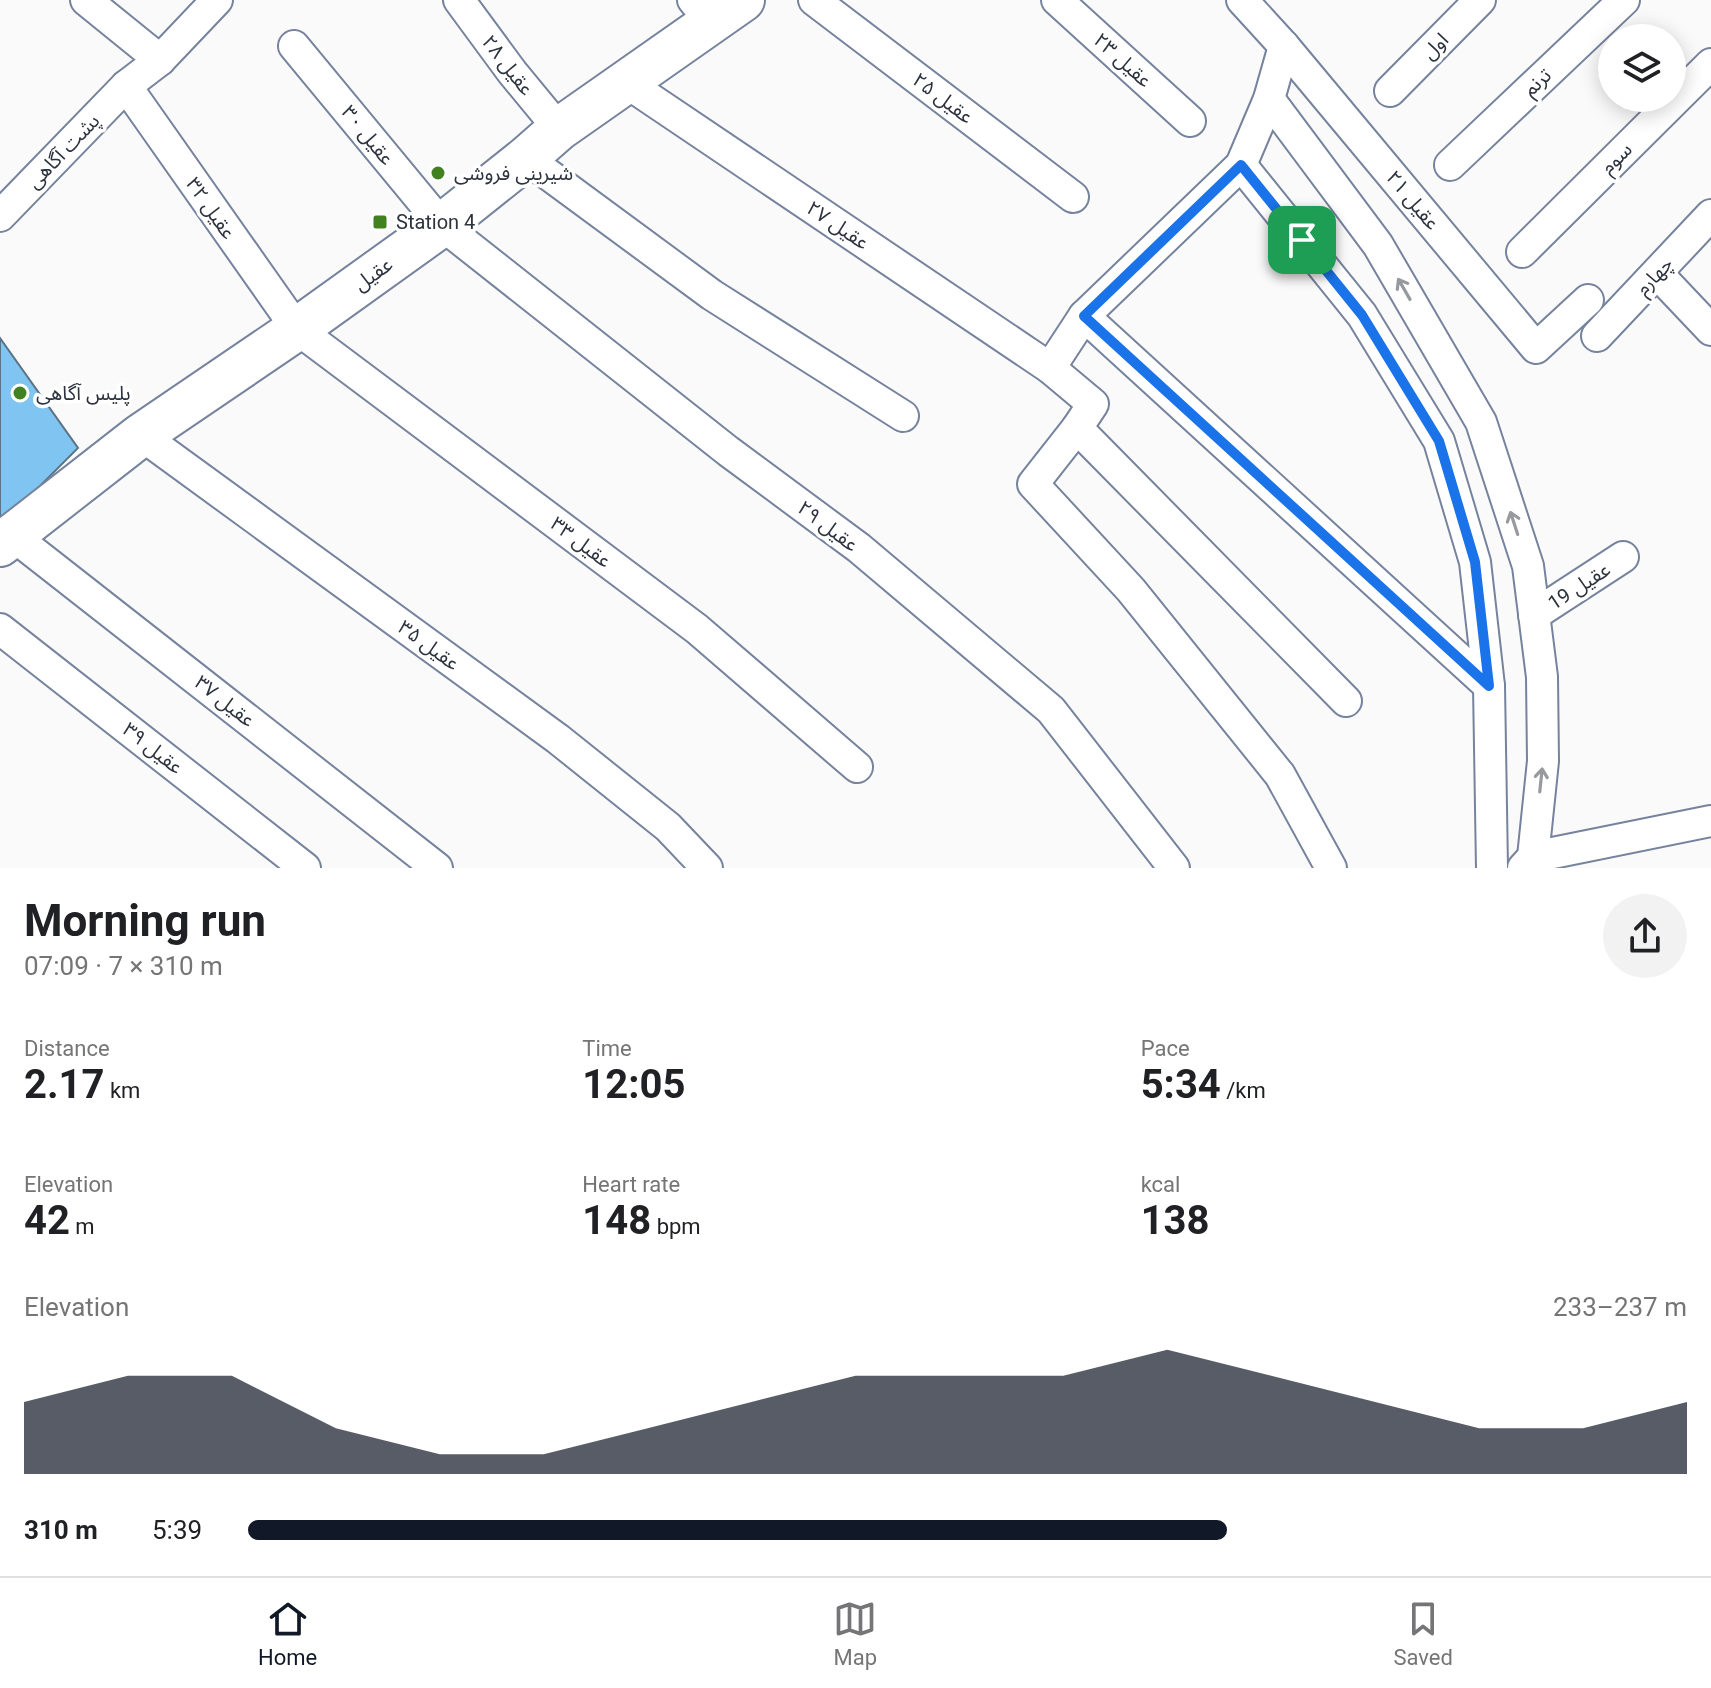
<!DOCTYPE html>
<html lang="en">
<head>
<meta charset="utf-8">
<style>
  :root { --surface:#fff; --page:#f2f2f2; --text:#202124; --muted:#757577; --line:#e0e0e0; --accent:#111827 }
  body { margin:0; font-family:Roboto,"Noto Sans Arabic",sans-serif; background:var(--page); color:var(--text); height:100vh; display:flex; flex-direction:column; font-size:30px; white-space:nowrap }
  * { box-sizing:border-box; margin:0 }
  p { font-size:26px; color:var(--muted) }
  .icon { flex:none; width:44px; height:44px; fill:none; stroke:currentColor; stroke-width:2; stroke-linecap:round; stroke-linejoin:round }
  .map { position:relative; height:868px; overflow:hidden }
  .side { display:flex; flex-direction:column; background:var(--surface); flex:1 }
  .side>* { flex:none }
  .buttons { position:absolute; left:1598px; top:24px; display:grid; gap:16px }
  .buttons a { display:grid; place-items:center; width:88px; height:88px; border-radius:50%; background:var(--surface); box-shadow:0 4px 20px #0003; font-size:40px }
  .pin { position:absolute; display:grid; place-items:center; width:68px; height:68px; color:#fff; margin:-34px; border-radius:16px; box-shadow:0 4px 12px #0006 }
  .round { display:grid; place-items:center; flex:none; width:84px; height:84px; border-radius:42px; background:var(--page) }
  .overview { display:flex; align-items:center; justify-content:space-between; height:136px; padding:0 24px }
  h1 { font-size:44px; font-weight:700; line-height:60px }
  .stats { display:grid; grid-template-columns:repeat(3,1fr); gap:12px; height:136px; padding:8px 24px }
  .stats div { display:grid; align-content:center }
  .stats b { font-size:40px; font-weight:700 }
  .stats small { font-size:22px; font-weight:400 }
  .stats p { font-size:22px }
  .chart { height:224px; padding:16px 24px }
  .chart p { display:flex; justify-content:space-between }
  .chart svg { width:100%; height:144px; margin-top:8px; fill:var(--accent); opacity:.7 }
  ul { padding:0 24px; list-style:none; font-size:26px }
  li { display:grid; grid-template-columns:128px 96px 1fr; align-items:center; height:60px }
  li i { height:20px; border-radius:10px; background:var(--accent) }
  .menu { display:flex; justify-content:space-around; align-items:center; height:112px; border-top:2px solid var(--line); background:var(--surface); font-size:22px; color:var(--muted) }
  .menu a { display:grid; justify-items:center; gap:4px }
  .menu .on { color:var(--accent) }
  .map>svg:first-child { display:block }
  .building { fill:#80c4f1; stroke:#5a7486; stroke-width:2 }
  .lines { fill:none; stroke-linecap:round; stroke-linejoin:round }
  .street-casing { stroke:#76839d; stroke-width:34 }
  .secondary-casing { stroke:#76839d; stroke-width:46 }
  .street { stroke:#fff; stroke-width:30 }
  .secondary { stroke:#fff; stroke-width:42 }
  .oneway { stroke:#96999e }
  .route-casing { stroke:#fff; stroke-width:16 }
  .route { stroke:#1a73e8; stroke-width:10 }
  .poi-dot { fill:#428120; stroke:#fff; stroke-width:3 }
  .labels { text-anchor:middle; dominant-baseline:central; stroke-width:7; stroke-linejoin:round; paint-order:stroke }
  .street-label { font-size:20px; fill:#2d333e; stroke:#fff }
  .poi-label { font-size:20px; fill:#2d333e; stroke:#fff; text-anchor:start }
</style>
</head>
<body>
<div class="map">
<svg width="1711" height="868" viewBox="0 0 1711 868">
  <rect width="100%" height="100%" fill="#fafafa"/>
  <path class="building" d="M0 338 78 448 0 526Z"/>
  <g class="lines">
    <g class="street-casing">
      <g id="street">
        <path d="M86 0 160 60"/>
        <path d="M459 0 512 72 559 129"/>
        <path d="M693 0 712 23"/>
        <path d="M814 0 1073 197"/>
        <path d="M1057 0 1190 121"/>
        <path d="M1242 0 1284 46 1536 348 1588 300"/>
        <path d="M294 46 442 225 728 451 859 548 1051 710 1174 868"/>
        <path d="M627 83 1050 368 1093 404 1077 428 1346 701"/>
        <path d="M126 86 297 329 697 629 857 767"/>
        <path d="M1390 91 1480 0"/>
        <path d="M1269 99 1378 245 1481 422 1528 566 1542 677 1543 761 1533 857"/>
        <path d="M526 158 712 295 903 416"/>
        <path d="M1241 165 1362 315 1439 441 1475 562 1489 686 1492 868"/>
        <path d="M1450 165 1624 0"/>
        <path d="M0 216 126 86 160 60 217 0"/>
        <path d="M1522 252 1711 64"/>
        <path d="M1657 273 1711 330"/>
        <path d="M1084 316 1489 686"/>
        <path d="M1597 336 1711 215"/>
        <path d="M1050 368 1084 316 1241 165 1269 99 1284 46"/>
        <path d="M1077 428 1033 484 1131 590 1280 775 1331 868"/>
        <path d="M141 435 558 739 668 827 707 868"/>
        <path d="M12 535 437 868"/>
        <path d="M1534 615 1623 557"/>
        <path d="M0 629 305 868"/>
        <path d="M1523 868 1533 857 1711 821"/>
      </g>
    </g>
    <g class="secondary-casing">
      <path id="secondary" d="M0 545 141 435 297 329 442 225 526 158 559 129 743 0"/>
    </g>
    <use href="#street" class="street"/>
    <use href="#secondary" class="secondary"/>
  </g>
  <defs><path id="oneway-shaft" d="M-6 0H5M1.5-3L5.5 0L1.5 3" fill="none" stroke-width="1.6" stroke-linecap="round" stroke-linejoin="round" transform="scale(2)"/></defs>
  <g class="oneway">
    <use href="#oneway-shaft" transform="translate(1404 289) rotate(-120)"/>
    <use href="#oneway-shaft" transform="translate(1514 523) rotate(-108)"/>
    <use href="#oneway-shaft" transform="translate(1541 780) rotate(-84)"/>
  </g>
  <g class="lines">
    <g class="route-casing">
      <path id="route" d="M1241 165 1362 315 1439 441 1475 562 1489 686 1084 316Z"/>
    </g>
    <use href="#route" class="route"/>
  </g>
  <g class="poi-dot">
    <circle cx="438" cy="173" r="8"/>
    <rect x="372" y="214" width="16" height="16" rx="4"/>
    <circle cx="20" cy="393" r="8"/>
  </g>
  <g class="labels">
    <g class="street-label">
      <text transform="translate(1435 46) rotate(-45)">اول</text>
      <text transform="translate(1123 60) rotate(42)">عقیل ۲۳</text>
      <text transform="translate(508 65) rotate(52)">۲۸ عقیل</text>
      <text transform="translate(1537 82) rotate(-43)">ترنم</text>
      <text transform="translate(943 98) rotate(37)">عقیل ۲۵</text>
      <text transform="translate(368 135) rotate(51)">عقیل ۳۰</text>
      <text transform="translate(63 151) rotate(-46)">پشت آگاهی</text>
      <text transform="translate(1616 158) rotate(-45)">سوم</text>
      <text transform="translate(1413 200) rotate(50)">عقیل ۲۱</text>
      <text transform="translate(211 208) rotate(55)">عقیل ۳۲</text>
      <text transform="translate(838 225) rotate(34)">عقیل ۲۷</text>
      <text transform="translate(373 274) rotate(-36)">عقیل</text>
      <text transform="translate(1654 276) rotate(-47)">چهارم</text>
      <text transform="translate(828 526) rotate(37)">عقیل ۲۹</text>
      <text transform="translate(581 542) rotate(37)">عقیل ۳۳</text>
      <text transform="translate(1579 586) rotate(-33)">عقیل 19</text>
      <text transform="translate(429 645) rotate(36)">عقیل ۳۵</text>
      <text transform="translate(225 701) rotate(38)">عقیل ۳۷</text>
      <text transform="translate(153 748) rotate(38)">عقیل ۳۹</text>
    </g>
    <g class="poi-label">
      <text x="454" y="173">شیرینی فروشی</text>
      <text x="396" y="222">Station 4</text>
      <text x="36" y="393">پلیس آگاهی</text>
    </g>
  </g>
</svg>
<div class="buttons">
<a><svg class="icon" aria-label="layers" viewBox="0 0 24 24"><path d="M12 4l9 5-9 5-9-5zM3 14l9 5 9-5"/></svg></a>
</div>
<div class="pin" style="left:1302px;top:240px;background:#1e9e55"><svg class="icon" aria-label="arrive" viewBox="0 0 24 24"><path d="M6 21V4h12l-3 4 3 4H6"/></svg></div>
</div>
<section class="side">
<div class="overview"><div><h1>Morning run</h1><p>07:09 · 7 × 310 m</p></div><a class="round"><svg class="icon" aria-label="share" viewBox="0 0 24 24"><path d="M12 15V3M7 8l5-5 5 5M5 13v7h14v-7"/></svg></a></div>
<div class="stats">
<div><p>Distance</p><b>2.17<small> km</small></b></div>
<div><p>Time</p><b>12:05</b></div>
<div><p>Pace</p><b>5:34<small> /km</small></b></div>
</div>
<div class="stats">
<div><p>Elevation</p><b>42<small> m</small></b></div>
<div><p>Heart rate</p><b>148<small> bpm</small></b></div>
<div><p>kcal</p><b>138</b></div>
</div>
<div class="chart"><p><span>Elevation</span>233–237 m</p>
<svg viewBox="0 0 160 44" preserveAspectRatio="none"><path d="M0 44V22L10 14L20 14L30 30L40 38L50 38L60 30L70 22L80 14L90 14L100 14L110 6L120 14L130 22L140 30L150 30L160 22V44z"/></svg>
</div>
<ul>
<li><b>310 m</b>5:39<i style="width:68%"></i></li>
</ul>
</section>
<nav class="menu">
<a class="on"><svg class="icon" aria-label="home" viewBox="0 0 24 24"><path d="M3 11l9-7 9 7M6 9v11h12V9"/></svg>Home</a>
<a><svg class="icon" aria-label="map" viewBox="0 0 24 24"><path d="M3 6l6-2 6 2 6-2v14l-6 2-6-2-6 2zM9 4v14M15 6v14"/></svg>Map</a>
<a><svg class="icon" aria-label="saved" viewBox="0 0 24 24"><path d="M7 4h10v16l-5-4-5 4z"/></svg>Saved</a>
</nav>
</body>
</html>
